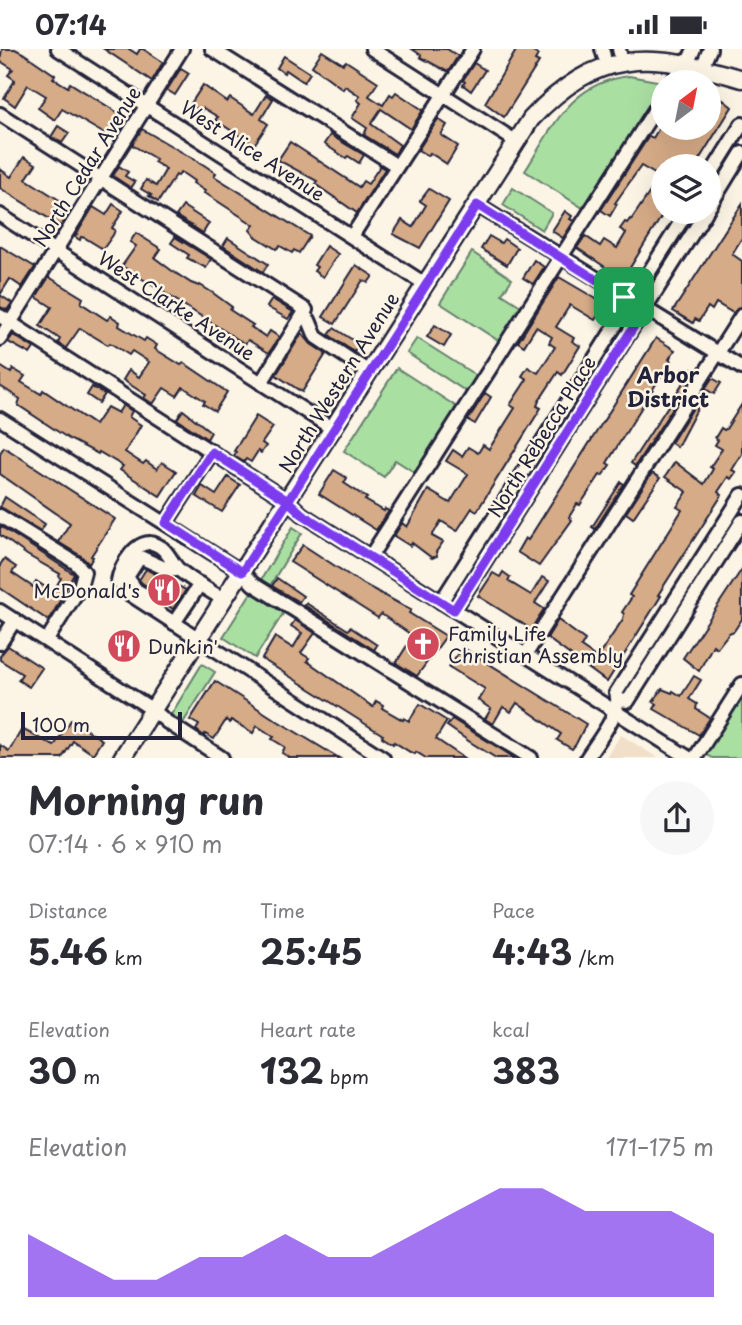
<!DOCTYPE html>
<html lang="en">
<head>
<meta charset="utf-8">
<style>
  :root { --surface:#fff; --page:#f7f7f7; --text:#2b2b33; --muted:#7c7c81; --accent:#7c3aed }
  body { margin:0; font-family:"Playpen Sans",sans-serif; background:var(--page); color:var(--text); height:100vh; display:flex; flex-direction:column; font-size:26px; white-space:nowrap }
  * { box-sizing:border-box; margin:0 }
  p { font-size:23px; color:var(--muted) }
  .icon { flex:none; width:38px; height:38px; fill:none; stroke:currentColor; stroke-width:2; stroke-linecap:round; stroke-linejoin:round }
  .map { position:relative; height:709px; overflow:hidden }
  .side { display:flex; flex-direction:column; background:var(--surface); flex:1 }
  .side>* { flex:none }
  .needle { width:46px; rotate:32deg }
  .buttons { position:absolute; left:651px; top:21px; display:grid; gap:14px }
  .buttons a { display:grid; place-items:center; width:70px; height:70px; border-radius:50%; background:var(--surface); box-shadow:0 7px 28px #0002; font-size:35px }
  .scale { position:absolute; left:21px; bottom:18px; width:161px; box-sizing:border-box; padding-left:7px; border:4px solid #22223b; border-top:0; font-size:19px; line-height:24px; white-space:nowrap; color:#22223b; -webkit-text-stroke:5px #fcf5e5; paint-order:stroke }
  .pin { position:absolute; display:grid; place-items:center; width:60px; height:60px; color:#fff; margin:-30px; border-radius:14px; box-shadow:0 4px 10px #0006 }
  .round { display:grid; place-items:center; flex:none; width:74px; height:74px; border-radius:37px; background:var(--page) }
  .headline { display:flex; align-items:center; justify-content:space-between; height:119px; padding:0 28px }
  h1 { font-size:38px; font-weight:700; line-height:52px }
  .figures { display:grid; grid-template-columns:repeat(3,1fr); gap:10px; height:119px; padding:7px 28px }
  .figures div { display:grid; align-content:center }
  .figures b { font-size:35px; font-weight:700 }
  .figures small { font-size:19px; font-weight:400 }
  .figures p { font-size:19px }
  .chart { height:196px; padding:14px 28px }
  .chart p { display:flex; justify-content:space-between }
  .chart svg { width:100%; height:126px; margin-top:7px; fill:var(--accent); opacity:.7 }
  .status { display:flex; justify-content:space-between; align-items:center; height:49px; padding:0 35px; background:var(--surface); direction:ltr }
  .status svg { height:19px; fill:currentColor }
  .map>svg:first-child { display:block }
  .built { fill:#f1dfc9 }
  .green { fill:#aadfa2; stroke:#66806e; stroke-width:2 }
  .building { fill:#d6ab87; stroke:#22223b; stroke-width:2 }
  .lines { fill:none; stroke-linecap:round; stroke-linejoin:round }
  .minor-casing { stroke:#22223b; stroke-width:18 }
  .major-casing { stroke:#22223b; stroke-width:21 }
  .minor { stroke:#fcf5e5; stroke-width:12 }
  .major { stroke:#fcf5e5; stroke-width:16 }
  .route-casing { stroke:#fff; stroke-width:14 }
  .route { stroke:#7c3aed; stroke-width:9 }
  .labels { text-anchor:middle; dominant-baseline:central; stroke-width:5; stroke-linejoin:round; paint-order:stroke }
  .street-label { font-size:19px; fill:#22223b; stroke:#fcf5e5 }
  .poi-label { font-size:19px; fill:#22223b; stroke:#fcf5e5; text-anchor:start }
  .neighbourhood-label { font-size:21px; font-weight:bold; fill:#22223b; stroke:#fcf5e5 }
</style>
</head>
<body>
<div class="status"><b>07:14</b><svg viewBox="0 0 49 12"><path d="M0 12V9h3v3zM5 12V6h3v6zM10 12V3h3v9zM15 12V0h3v12zM26 1h20v11H26zM47 4h2v5h-2z"/></svg></div>
<div class="map">
<svg width="742" height="709" viewBox="0 0 742 709">
  <rect width="100%" height="100%" fill="#fcf5e5"/>
  <filter id="ink" filterUnits="userSpaceOnUse"><feTurbulence type="fractalNoise" baseFrequency=".0143" numOctaves="2"/><feDisplacementMap in="SourceGraphic" scale="14" xChannelSelector="R" yChannelSelector="G"/><feConvolveMatrix kernelMatrix="1 2 1 2 8 2 1 2 1" color-interpolation-filters="sRGB"/></filter>
  <g filter="url(#ink)">
    <path class="built" d="M621 686 658 709H605Z"/>
    <g class="green">
      <path d="M629 27 663 33V38L586 161 525 122C553 78 571 33 629 27Z"/>
      <path d="M513 139 552 164 542 181 503 156Z"/>
      <path d="M472 203 512 230 502 245 524 259 502 294 440 254Z"/>
      <path d="M417 289 480 329 470 345 407 304Z"/>
      <path d="M397 319 460 360 417 425 395 411 384 428 344 402Z"/>
      <path d="M293 478 302 484 268 540 259 534Z"/>
      <path d="M254 539 286 560 255 609 223 588Z"/>
      <path d="M202 615 215 623 181 677 169 669Z"/>
      <path d="M742 643V709H712L703 704Z"/>
    </g>
    <g class="building">
      <path d="M2 0H15L23 4 55 26 53 29 68 38 70 34 128 70 115 91 62 60 55 71 38 59 46 47 28 36 15 57 4 49 15 31 8 26 13 20 0 12Z"/>
      <path d="M104 0H129L137 5 140 0H143L163 13 152 32Z"/>
      <path d="M412 0H447L458 7 448 23 420 8 421 6Z"/>
      <path d="M517 0H528L538 6 535 11 539 13 504 68 485 54Z"/>
      <path d="M322 2 343 15 346 12 378 33 369 47 383 56 390 45 393 47 396 43 423 61 411 80 381 60 371 75 400 96 395 105 364 86 367 79 352 69 361 54 357 51 360 47 345 37 343 40 312 17Z"/>
      <path d="M284 7 310 24 304 33 286 21 284 24 277 19Z"/>
      <path d="M474 14 485 21 471 42 463 36 465 33 463 31Z"/>
      <path d="M181 19 189 24 175 46 167 41Z"/>
      <path d="M203 36 227 53 230 49 254 65 266 46 273 50 261 70 268 75 254 96 215 71 218 68 203 59 201 62 190 56Z"/>
      <path d="M717 46 732 58 695 117H663V165L623 230 577 199 585 187 600 197 604 191 617 199 626 184 620 180 625 173 627 174 630 170 631 171 660 128 641 117 615 154 617 155 610 167 601 161 649 87 653 89 659 79H709V51L713 53Z"/>
      <path d="M438 70 447 76 441 86 458 97 447 115 430 104 428 107 418 101Z"/>
      <path d="M58 77 69 84 62 94 51 88Z"/>
      <path d="M142 80 204 116 216 124 214 127 310 187 299 204 294 201 292 204 280 197 276 200 255 187 250 181 254 176 208 146 204 144 205 142 193 134 194 132 181 123 178 127 176 126 158 153 149 147 151 146 141 140 146 131 156 137 166 120 154 113 156 110 132 96Z"/>
      <path d="M330 86 364 106 359 114 348 107 346 109 324 95Z"/>
      <path d="M290 93 359 138 363 132 368 135 380 117 385 120 357 164 315 135 317 132 278 111Z"/>
      <path d="M24 108 36 115 26 130 72 159 61 177 0 139V120L11 128Z"/>
      <path d="M119 117 128 123 125 127 135 133 131 139 113 127Z"/>
      <path d="M429 140 449 152 420 199 393 185 402 171 413 178 426 156 420 152Z"/>
      <path d="M113 155 123 162 112 179 115 181 113 186 103 200 85 189 81 188 80 191 75 188 93 158 106 166Z"/>
      <path d="M742 155V189L732 205 742 212V256L733 264 716 254 712 261 708 258 699 272 695 270 693 274 673 262Z"/>
      <path d="M183 157 209 174 203 184 176 167Z"/>
      <path d="M565 162 572 167 570 170 574 172 563 189 552 182Z"/>
      <path d="M136 184 161 200 155 209 171 221 191 234 199 237 200 236 213 244 232 258 230 261 253 276 251 278 266 288 270 282 279 288 269 304 248 291 245 295 122 217 136 197 130 193Z"/>
      <path d="M489 187 501 194 504 190 517 199 507 216 481 200Z"/>
      <path d="M175 188 211 210 206 219 187 209 189 206 171 194Z"/>
      <path d="M228 189 268 215 263 223 223 197Z"/>
      <path d="M0 197 35 218 22 238 10 230 0 246 12 254 7 261 0 258Z"/>
      <path d="M326 197 338 205 323 228 314 222 317 218 314 216Z"/>
      <path d="M534 211 544 218 533 235 523 229Z"/>
      <path d="M356 216 373 227 368 234 363 231 335 275 323 268Z"/>
      <path d="M49 228 83 249 81 254 107 271 111 267 120 273 119 277 144 292 146 289 157 296 155 300 181 316 184 314 227 343 215 362 203 355 205 352 183 338 177 347 164 339 153 355 144 349 146 346 123 331 129 321 139 328 149 313 132 302 129 306 110 294 108 296 80 279 66 299 58 294 60 290 40 277 52 258 36 248Z"/>
      <path d="M559 228 605 255 595 271 570 256 556 278 574 289 572 292 580 297 562 326 558 323 539 352 537 357 541 359 477 462 472 459 457 482 441 472 432 487 443 493 436 503 437 507 432 509 412 494 410 497 394 487 402 474 407 478 428 441 450 454 468 425 446 412 453 401 462 407 468 398 478 404 483 396 489 400 515 359 510 356 527 330 522 327 528 318 538 324 555 298 549 294 552 288 536 278 524 297 518 293Z"/>
      <path d="M272 250 293 263 288 270 267 258Z"/>
      <path d="M435 276 451 286 444 298 427 288Z"/>
      <path d="M334 279 359 295 354 303 329 286Z"/>
      <path d="M302 284 311 295 326 305 302 343 276 326Z"/>
      <path d="M13 286 34 299 30 305 8 293Z"/>
      <path d="M656 289 675 301 669 310 671 311 607 414 610 416 602 427 600 426 580 456 577 455 569 468 572 471 539 517 517 503 525 489 528 491Z"/>
      <path d="M0 317 11 324 13 320 25 327 21 333 41 345 43 341 95 376 107 358 118 364 123 356 132 362 129 368 141 376 125 403 143 415 146 412 157 420 162 413 176 422 160 447 120 421 123 417 99 403 98 405 69 390 18 356 20 350 0 337Z"/>
      <path d="M692 320 696 323 635 417 631 414Z"/>
      <path d="M712 329 721 334 714 345 707 341 677 398 671 394Z"/>
      <path d="M92 338 105 345 99 354 87 346Z"/>
      <path d="M485 344 491 348 475 375 468 371Z"/>
      <path d="M742 355V405L732 421 736 423 731 430 728 428 718 443 722 446 658 546 661 547 607 633 547 589 558 571 585 591 581 598 597 609 623 570 624 565 622 563 632 548 629 546 682 461 677 458 687 443 665 428 675 413 704 435 713 420 710 418 722 400 715 396 718 391 715 389 721 379 724 381 726 380Z"/>
      <path d="M183 361 211 383 207 390 177 370Z"/>
      <path d="M256 367 273 378 262 394 266 397 261 404 258 402 251 413 246 410 244 413 234 407 236 403 234 402Z"/>
      <path d="M4 398 115 470 91 507 93 508 89 515 81 507 58 493 70 474 0 425V404Z"/>
      <path d="M334 421 347 429 344 434 367 449 365 451 384 462 385 460 389 462 376 481 319 445Z"/>
      <path d="M652 424 660 429 633 469 626 464Z"/>
      <path d="M228 428 240 436 222 463 196 447 202 437 216 446Z"/>
      <path d="M621 433 624 435 595 480 592 478Z"/>
      <path d="M5 448 45 475 41 482 0 458Z"/>
      <path d="M0 477 74 525 49 572 0 539V516L4 510 16 518 12 524 33 538 36 532 53 543 61 529 59 527 60 525 27 506 0 486Z"/>
      <path d="M303 496 358 532 400 555 411 561 409 564 446 587 417 627 396 614 413 587 381 565 378 569 290 513Z"/>
      <path d="M146 520 186 541 173 560 154 547 152 541 142 534 139 531Z"/>
      <path d="M742 520V570L734 582 729 584 717 599 713 596 699 622 683 609Z"/>
      <path d="M503 523 510 528 508 532 531 546 542 528 549 532 535 554 544 560 531 580 478 547 493 524 500 528Z"/>
      <path d="M277 529 303 547 299 553 272 537Z"/>
      <path d="M306 554 348 581 350 578 377 596 374 601 304 556Z"/>
      <path d="M295 571 315 584 301 604 309 609 307 612 373 658 376 652 383 656 382 659 403 671 404 669 409 672 420 655 447 672 436 690 464 709H426L416 703 415 705 410 703 394 693 393 695 382 688 383 686 262 610 275 588 293 599 302 584 291 577Z"/>
      <path d="M124 584 136 591 122 611 111 604Z"/>
      <path d="M8 597 42 619 29 638 18 631 22 625 0 611V607Z"/>
      <path d="M462 598 586 675 576 695 572 700 557 691 561 685 517 654 511 663 503 658 493 675 485 670 491 660 478 651 485 640 449 618Z"/>
      <path d="M694 627 701 631 689 650 697 655 696 660 710 669 699 686 654 660 657 655 653 653 662 640 672 644 673 642 681 647Z"/>
      <path d="M215 632 276 671 339 709H290L282 704 285 698 272 690 274 688 257 677 253 684 231 671 230 674 226 671 214 690 205 685 204 687 196 681 199 676 190 671Z"/>
      <path d="M452 670 507 704 514 709H496L470 693 447 677Z"/>
      <path d="M71 671 102 691 93 705 73 692 62 709H0V696L9 702 22 680 54 697Z"/>
    </g>
    <g class="lines">
      <g class="minor-casing">
        <g id="minor">
          <path d="M58 0 425 235"/>
          <path d="M212 0 397 117"/>
          <path d="M372 0 517 93"/>
          <path d="M602 0 604 7"/>
          <path d="M619 0 620 4"/>
          <path d="M688 13 694 0"/>
          <path d="M702 18 710 0"/>
          <path d="M673 33 685 12"/>
          <path d="M0 65 306 261 261 334"/>
          <path d="M709 128 742 75"/>
          <path d="M477 156 742 319"/>
          <path d="M709 158 742 104"/>
          <path d="M0 166 333 380"/>
          <path d="M352 187 473 0"/>
          <path d="M0 267 288 452 302 465 689 709"/>
          <path d="M303 267 309 271 316 288 369 323"/>
          <path d="M0 290 182 0"/>
          <path d="M0 370 242 523 253 535 531 709"/>
          <path d="M0 467 76 514 84 523 80 538 47 591"/>
          <path d="M166 474 212 403"/>
          <path d="M370 508 663 48"/>
          <path d="M145 546 136 541 127 528 140 508 162 518 179 521"/>
          <path d="M224 551C209 541 192 532 178 520 171 513 167 500 157 496 138 486 120 517 118 532L128 544 383 709"/>
          <path d="M441 553 687 163"/>
          <path d="M454 561 706 163"/>
          <path d="M0 562 153 661 167 673 222 709"/>
          <path d="M174 574 200 535"/>
          <path d="M0 594 15 571"/>
          <path d="M526 605 742 266"/>
          <path d="M619 651 628 652 742 472"/>
          <path d="M587 709C597 693 623 662 616 644L742 446"/>
          <path d="M695 709 742 635"/>
        </g>
      </g>
      <g class="major-casing">
        <path id="major" d="M122 709 531 70C596 0 648 2 742 30"/>
      </g>
      <use href="#minor" class="minor"/>
      <use href="#major" class="major"/>
    </g>
  </g>
  <g class="lines" filter="url(#ink)">
    <g class="route-casing">
      <path id="route" d="M624 248 477 156 288 452 212 403 166 474 242 523 288 452 302 465 454 561 645 260 624 248"/>
    </g>
    <use href="#route" class="route"/>
  </g>
  <defs>
    <g id="restaurant-disc" transform="scale(1.75)"><circle r="9.5" fill="#d1495b" stroke="#fcf5e5"/><path d="M-5-6h1v4h1v-4h1v4h1v-4h1v5L-1.5 .5V6h-2V.5L-5-1ZM5-6V6H3V1.5H1.5Q1.5-4 5-6Z" fill="#fff"/></g>
    <g id="church-disc" transform="scale(1.75)"><circle r="9.5" fill="#d1495b" stroke="#fcf5e5"/><path d="M-1.2-6h2.4v3.5h3.3v2.4h-3.3V6h-2.4V-.1h-3.3v-2.4h3.3Z" fill="#fff"/></g>
  </defs>
  <g fill-rule="evenodd">
    <use href="#restaurant-disc" x="164" y="541"/>
    <use href="#church-disc" x="423" y="595"/>
    <use href="#restaurant-disc" x="124" y="597"/>
  </g>
  <g class="labels">
    <g class="street-label">
      <text transform="translate(253 101) rotate(33)">West Alice Avenue</text>
      <text transform="translate(86 117) rotate(-58)">North Cedar Avenue</text>
      <text transform="translate(177 256) rotate(33)">West Clarke Avenue</text>
      <text transform="translate(338 333) rotate(-58)">North Western Avenue</text>
      <text transform="translate(541 387) rotate(-58)">North Rebecca Place</text>
    </g>
    <g class="poi-label">
      <text x="140" y="541" text-anchor="end">McDonald's</text>
      <text x="448" y="584">Family Life<tspan x="448" dy="22">Christian Assembly</tspan></text>
      <text x="148" y="597">Dunkin'</text>
    </g>
    <g class="neighbourhood-label">
      <text x="668" y="325">Arbor<tspan x="668" dy="24">District</tspan></text>
    </g>
  </g>
</svg>
<div class="buttons">
<a><svg class="needle" viewBox="-14 -14 28 28"><path d="M0-13l5 13h-10z" fill="#e53935"/><path d="M0 13l5-13h-10z" fill="#7c7c81"/></svg></a>
<a><svg class="icon" aria-label="layers" viewBox="0 0 24 24"><path d="M12 4l9 5-9 5-9-5zM3 14l9 5 9-5"/></svg></a>
</div>
<div class="scale">100 m</div>
<div class="pin" style="left:624px;top:248px;background:#1e9e55"><svg class="icon" aria-label="arrive" viewBox="0 0 24 24"><path d="M6 21V4h12l-3 4 3 4H6"/></svg></div>
</div>
<section class="side">
<div class="headline"><div><h1>Morning run</h1><p>07:14 · 6 × 910 m</p></div><a class="round"><svg class="icon" aria-label="share" viewBox="0 0 24 24"><path d="M12 15V3M7 8l5-5 5 5M5 13v7h14v-7"/></svg></a></div>
<div class="figures">
<div><p>Distance</p><b>5.46<small> km</small></b></div>
<div><p>Time</p><b>25:45</b></div>
<div><p>Pace</p><b>4:43<small> /km</small></b></div>
</div>
<div class="figures">
<div><p>Elevation</p><b>30<small> m</small></b></div>
<div><p>Heart rate</p><b>132<small> bpm</small></b></div>
<div><p>kcal</p><b>383</b></div>
</div>
<div class="chart"><p><span>Elevation</span>171–175 m</p>
<svg viewBox="0 0 160 44" preserveAspectRatio="none"><path d="M0 44V22L10 30L20 38L30 38L40 30L50 30L60 22L70 30L80 30L90 22L100 14L110 6L120 6L130 14L140 14L150 14L160 22V44z"/></svg>
</div>
</section>
</body>
</html>
